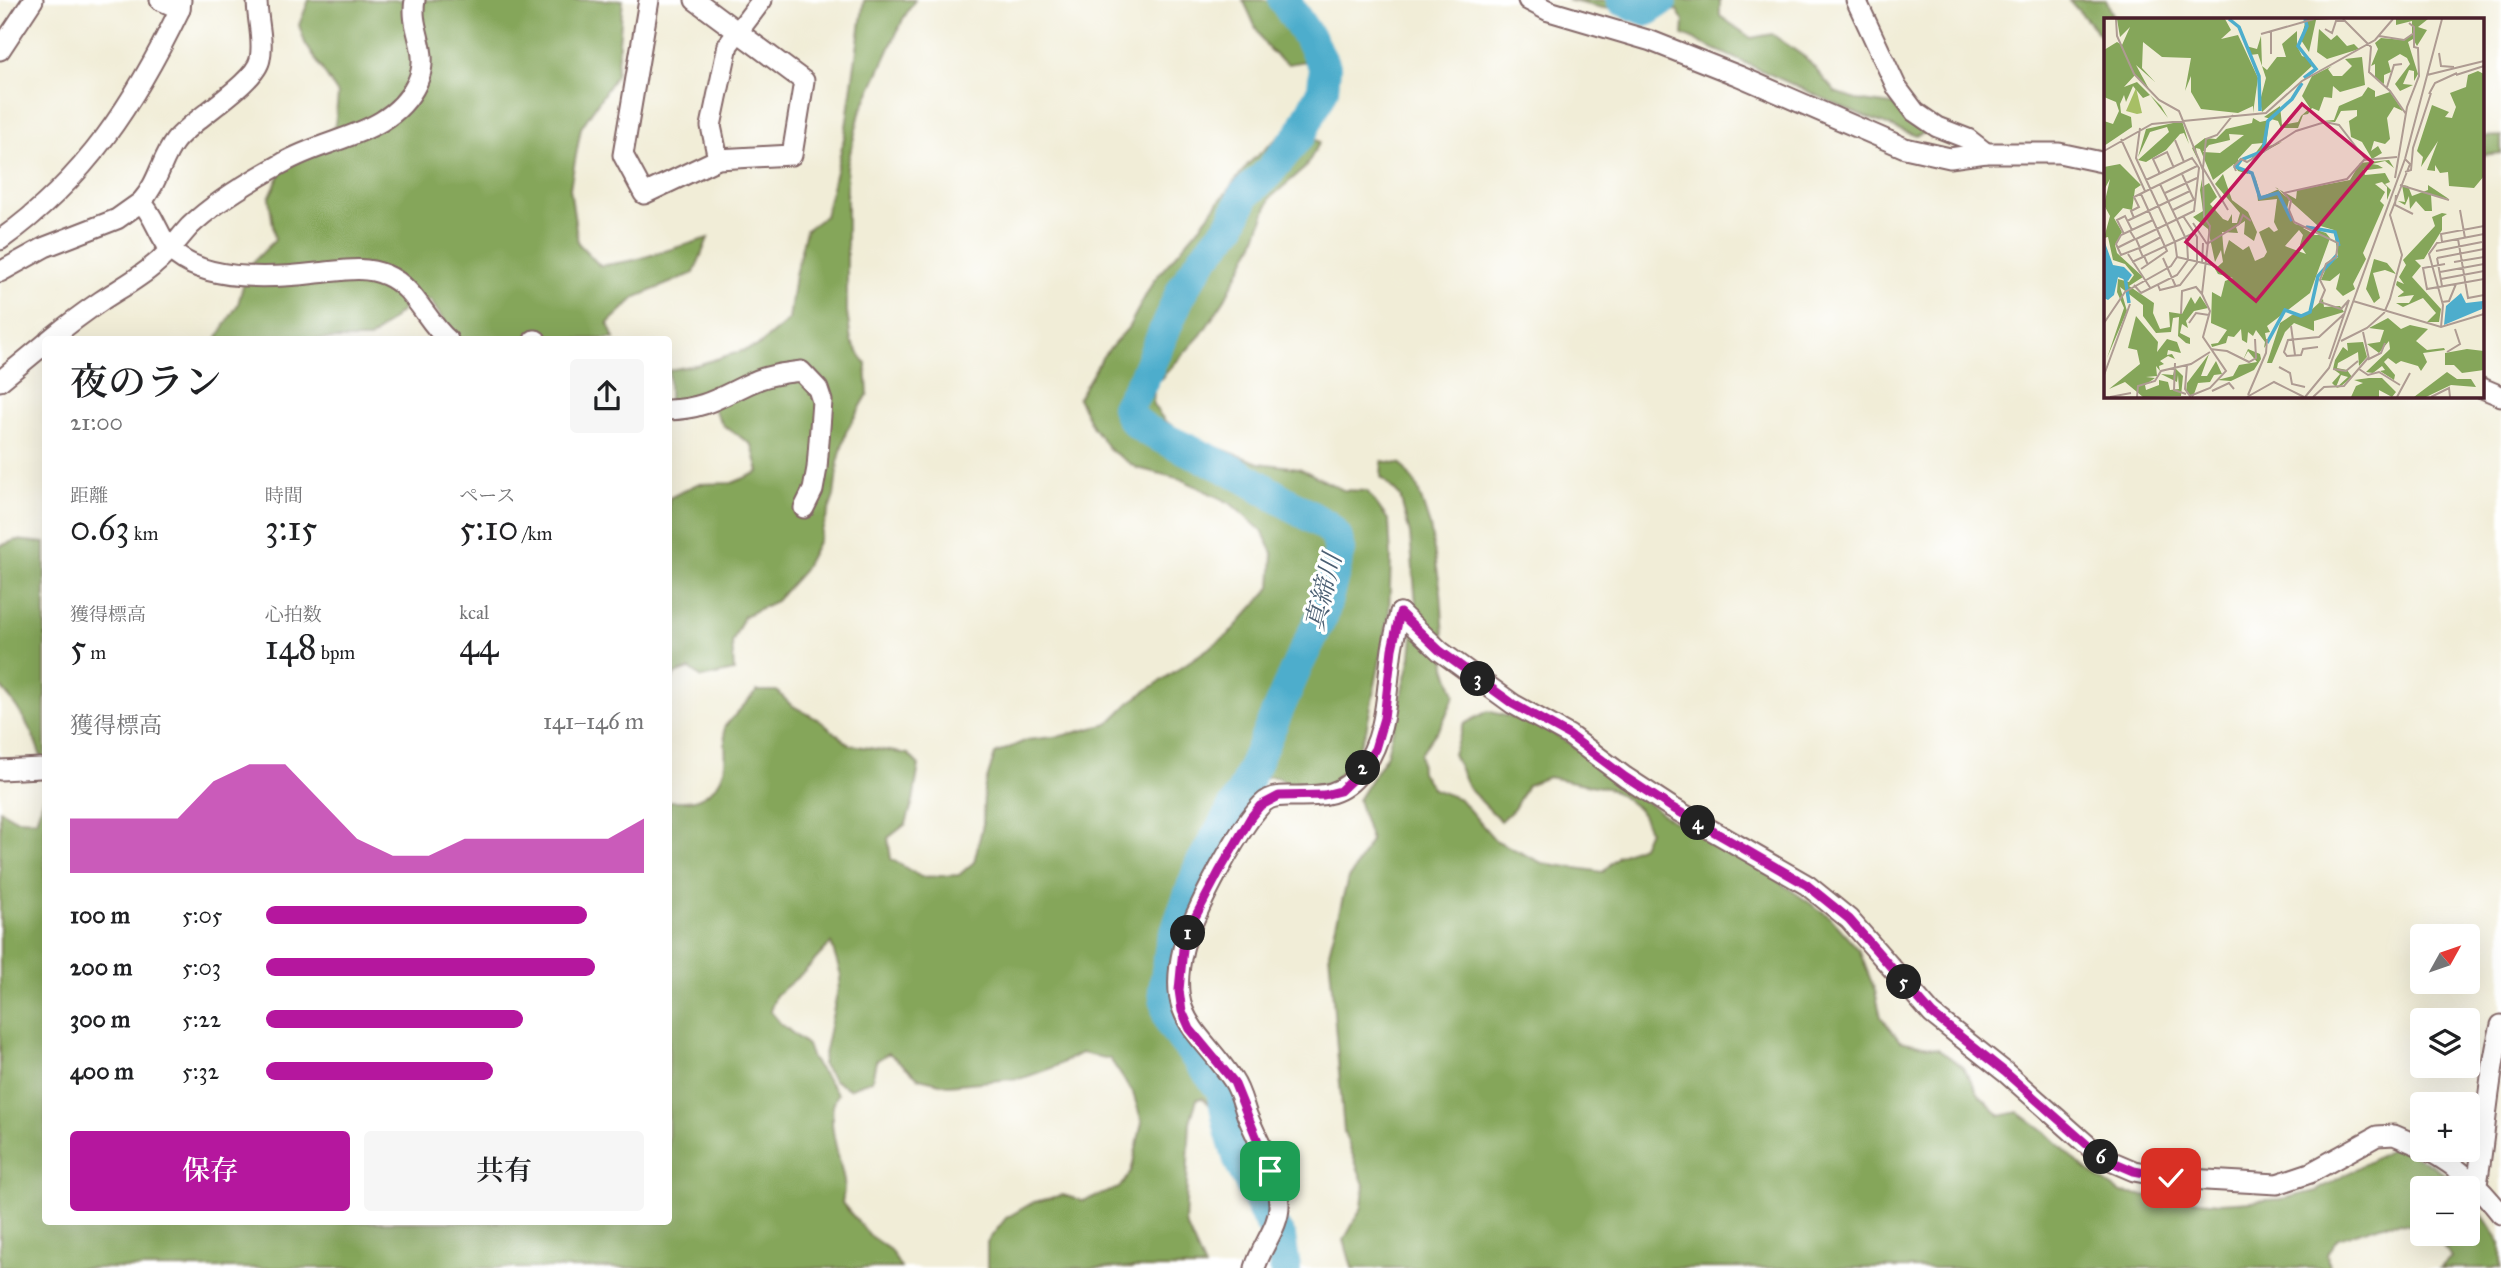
<!DOCTYPE html>
<html lang="ja">
<head>
<meta charset="utf-8">
<style>
  :root { --surface:#fff; --page:#f6f6f6; --text:#202124; --muted:#757577; --accent:#b5179e }
  body { margin:0; font-family:"IM FELL Great Primer","Noto Serif JP",serif; background:var(--page); color:var(--text); height:100vh; display:flex; flex-direction:column; font-size:26px; white-space:nowrap }
  * { box-sizing:border-box; margin:0 }
  p { font-size:23px; color:var(--muted) }
  .icon { flex:none; width:38px; height:38px; fill:none; stroke:currentColor; stroke-width:2; stroke-linecap:round; stroke-linejoin:round }
  .map { position:relative; flex:1; overflow:hidden }
  .details { position:absolute; left:42px; top:336px; width:630px; height:889px; display:flex; flex-direction:column; background:var(--surface); border-radius:7px; box-shadow:0 7px 28px #0002 }
  .details>* { flex:none }
  .needle { width:46px; rotate:50deg }
  .controls { position:absolute; left:2410px; top:924px; display:grid; gap:14px }
  .controls a { display:grid; place-items:center; width:70px; height:70px; border-radius:7px; background:var(--surface); box-shadow:0 7px 28px #0002; font-size:35px }
  .pin { position:absolute; display:grid; place-items:center; width:60px; height:60px; color:#fff; margin:-30px; border-radius:14px; box-shadow:0 4px 10px #0006 }
  .km { position:absolute; width:35px; height:35px; margin:-18px; border-radius:50%; background:#222; color:#fff; font-size:19px; line-height:35px; text-align:center }
  .round { display:grid; place-items:center; flex:none; width:74px; height:74px; border-radius:7px; background:var(--page) }
  .head { display:flex; align-items:center; justify-content:space-between; height:119px; padding:0 28px }
  h1 { font-size:38px; font-weight:600; line-height:52px }
  .stats { display:grid; grid-template-columns:repeat(3,1fr); gap:10px; height:119px; padding:7px 28px }
  .stats div { display:grid; align-content:center }
  .stats b { font-size:35px; font-weight:600 }
  .stats small { font-size:19px; font-weight:400 }
  .stats p { font-size:19px }
  .chart { height:196px; padding:14px 28px }
  .chart p { display:flex; justify-content:space-between }
  .chart svg { width:100%; height:126px; margin-top:7px; fill:var(--accent); opacity:.7 }
  .cta { display:flex; gap:14px; margin-top:auto; padding:14px 28px }
  .cta a { flex:1; height:80px; border-radius:7px; background:var(--accent); color:#fff; font-size:28px; font-weight:600; line-height:80px; text-align:center }
  .cta a+a { background:var(--page); color:var(--text) }
  ul { padding:0 28px; list-style:none; font-size:23px }
  li { display:grid; grid-template-columns:112px 84px 1fr; align-items:center; height:52px }
  li i { height:18px; border-radius:9px; background:var(--accent) }
  .map>svg:first-child { display:block }
  .forest { fill:#85a65a; stroke:#686242; stroke-width:2 }
  .lines { fill:none; stroke-linecap:round; stroke-linejoin:round }
  .river { stroke:#4dadcc; stroke-width:32 }
  .minor-casing { stroke:#846767; stroke-width:23 }
  .minor { stroke:#fff; stroke-width:19 }
  .route-casing { stroke:#fff; stroke-width:14 }
  .route { stroke:#b5179e; stroke-width:9 }
  .labels { text-anchor:middle; dominant-baseline:central; stroke-width:6; stroke-linejoin:round; paint-order:stroke }
  .water-label { font-size:26px; font-style:italic; fill:#4b5f73; stroke:#fff }
  .inset-river { fill:none; stroke:#4dadcc; stroke-width:3.5 }
  .inset-road { fill:none; stroke:#ae9b92; stroke-width:2 }
  .view { fill:#c2185b; fill-opacity:0.15; stroke:#c2185b; stroke-width:3.5 }
  .inset-edge { fill:none; stroke:#4a1f2b; stroke-width:3.5 }
</style>
</head>
<body>
<div class="map">
<svg width="2501" height="1268" viewBox="0 0 2501 1268">
  <rect width="100%" height="100%" fill="#fff"/>
  <filter id="ink" filterUnits="userSpaceOnUse"><feTurbulence type="fractalNoise" baseFrequency=".0143" numOctaves="2"/><feDisplacementMap in="SourceGraphic" scale="14" xChannelSelector="R" yChannelSelector="G"/><feConvolveMatrix kernelMatrix="1 2 1 2 8 2 1 2 1" color-interpolation-filters="sRGB"/></filter>
  <filter id="wash" filterUnits="userSpaceOnUse"><feTurbulence type="fractalNoise" baseFrequency=".00686" numOctaves="4" result="noise"/><feDisplacementMap in="SourceGraphic" scale="28" xChannelSelector="R" yChannelSelector="G"/><feGaussianBlur stdDeviation="1.57" result="paint"/><feColorMatrix in="noise" values="0 0 0 0 0 0 0 0 0 0 0 0 0 0 0 0 0 1.4 0 .05"/><feComposite in="paint" operator="in"/></filter>
  <g filter="url(#wash)">
    <rect width="100%" height="100%" fill="#f1edd7"/>
    <g class="forest">
      <path d="M309 0H623L616 75 581 128 570 188 578 243 600 266 635 260 708 238 694 273 636 297 608 323 614 339H462L452 333 430 300 405 308 370 339 216 340 238 304 248 267 275 240 269 198 283 168 335 126 338 94 305 43 299 25Z"/>
      <path d="M864 0H915L903 19 860 113 847 166V312L851 341 866 364 868 394 846 432 838 463 834 496 818 542 803 571 776 601 744 616 732 643 734 671 702 678 690 669 675 674 669 687V498L697 484 732 483 759 472 752 445 723 425 707 398 669 402V370L700 364 758 346 789 320 795 275 806 230 825 216 845 134Z"/>
      <path d="M1243 0H1280L1311 56 1306 61 1288 64C1258 47 1258 28 1243 0Z"/>
      <path d="M1567 0H1720V16L1751 38 1772 34 1806 58 1835 92 1856 100 1899 106 1927 132 1916 136 1858 114 1683 35 1684 22 1677 10 1650 14 1603 8Z"/>
      <path d="M2069 0H2106L2115 19H2106L2105 80 2102 37Z"/>
      <path d="M1290 127 1320 142 1305 168 1270 198 1254 243 1225 299 1201 335 1154 386 1153 405 1165 421 1192 438 1259 463 1299 468 1343 490 1367 491 1389 521 1391 558 1389 615 1366 731 1351 765 1336 782 1317 786H1291L1277 777H1264L1250 792 1199 889 1165 940 1158 975 1156 1002 1166 1034 1185 1064 1211 1084 1232 1093 1244 1118 1274 1212 1261 1231C1252 1212 1241 1193 1235 1174 1225 1145 1227 1121 1203 1098L1197 1099 1190 1122 1185 1223 1205 1268H987V1242L1006 1218 1034 1202 1063 1195 1083 1201 1119 1188 1131 1172 1142 1122 1133 1093 1110 1059 1081 1053 1054 1067 1023 1078 948 1085 919 1078 889 1053 876 1061 872 1080 849 1089 834 1080 822 1064 841 975 831 943 805 971 776 995 770 1011 780 1023 807 1045 812 1059 838 1094C823 1116 840 1157 844 1181 845 1188 843 1196 842 1203L870 1236 890 1250 901 1268H0V810L16 819 36 820 45 794 46 1222H668L669 801C677 801 689 802 697 799 731 785 726 757 724 727L757 691H777L791 705 819 720 850 745 908 754 919 765 913 801 906 824 888 838 891 859 921 877 959 875 974 862 983 824 984 789 995 754 1027 740 1061 736 1108 724 1130 702 1228 635 1271 587 1273 553 1262 531 1230 503 1181 479 1137 468 1110 450 1092 426 1078 398 1103 356 1128 328 1154 280 1197 230 1249 163Z"/>
      <path d="M2501 136V153L2482 155V137Z"/>
      <path d="M1382 461 1401 464 1417 486 1430 526 1441 592 1446 667 1455 695 1442 724 1420 754 1421 772 1433 789 1460 799 1495 840 1542 863 1603 872 1618 856 1642 846 1649 830 1639 809 1611 789 1548 777 1527 785 1514 809 1501 821 1469 789 1453 754 1464 724 1488 711 1539 725 1569 743 1672 821 1720 841 1830 917 1859 950 1875 991 1881 1017 1900 1041 1938 1049 1963 1067 1980 1096 2000 1116 2018 1112 2050 1136 2084 1168 2121 1193 2220 1203 2282 1199 2316 1191 2395 1147C2420 1156 2441 1169 2460 1188H2422V1234H2468V1196L2476 1205 2501 1243V1268H2440L2451 1257 2442 1243 2425 1236 2407 1223 2384 1224 2338 1238 2327 1253 2329 1268H1352L1344 1240 1362 1207 1364 1185 1344 1132 1329 952 1347 882 1371 841 1358 800 1387 754 1411 657 1416 604 1410 534 1400 496 1381 477Z"/>
      <path d="M16 540 45 543V774C39 741 22 711 0 686V546Z"/>
      <path d="M1288 1248 1296 1268H1270L1274 1251Z"/>
    </g>
    <g class="lines">
      <g class="river">
        <path d="M1284 0 1311 41 1325 67 1323 89 1300 135 1267 174 1244 195 1231 225 1203 258 1182 290 1143 380 1127 407C1130 419 1138 424 1148 431L1237 473 1327 526 1336 536 1340 550 1323 614 1298 664 1242 793 1200 866 1171 945 1164 991 1168 1014 1173 1027 1222 1090 1230 1130 1239 1160 1267 1218 1280 1237 1285 1268"/>
        <path d="M1622 0 1647 10 1662 0"/>
      </g>
    </g>
  </g>
  <g filter="url(#ink)">
    <g class="lines">
      <g class="minor-casing">
        <g id="minor">
          <path d="M160 0 180 9"/>
          <path d="M257 0C257 19 264 40 260 59 256 83 192 119 175 141 161 159 159 182 141 202 155 216 159 238 172 251 205 283 275 278 317 273 340 271 364 265 386 275 415 287 425 320 448 340"/>
          <path d="M649 0 623 155 644 194 718 159 792 155 804 81 695 0"/>
          <path d="M1528 0 1549 11 1651 41 1739 76 1905 148 1950 158 1986 153H2059L2106 163"/>
          <path d="M1856 0 1897 88 1915 112 1937 127 1968 139 1986 153"/>
          <path d="M0 50 33 0"/>
          <path d="M718 159 711 126 728 45 762 0"/>
          <path d="M0 240C86 179 135 102 180 9L181 0"/>
          <path d="M0 272 45 247 117 219 141 202"/>
          <path d="M49 340C66 326 83 313 101 301 119 289 138 279 154 265 168 254 178 239 190 226 216 201 252 180 283 163 329 136 392 136 417 83 432 50 409 31 415 0"/>
          <path d="M534 340H536"/>
          <path d="M0 381 46 343"/>
          <path d="M2482 388 2501 396"/>
          <path d="M668 410C706 409 721 396 753 382 768 375 785 373 801 371L818 389 822 401 817 468 813 490 804 508"/>
          <path d="M1400 613 1440 651 1513 704 1569 735 1625 777 1671 807 1807 885 1849 919 1932 1014 2005 1072 2101 1157 2134 1171 2171 1178 2277 1184 2310 1173 2377 1136 2394 1135 2422 1147"/>
          <path d="M0 770 40 768"/>
          <path d="M2427 1150C2460 1168 2478 1185 2501 1214"/>
          <path d="M2477 1184C2486 1131 2488 1077 2501 1025"/>
          <path d="M1255 1268C1261 1246 1280 1226 1279 1204 1279 1179 1257 1139 1247 1115 1243 1104 1240 1090 1233 1080 1200 1030 1166 1021 1183 949 1189 922 1246 810 1269 799 1277 795 1286 796 1295 796 1324 796 1342 796 1361 771 1388 737 1386 691 1392 649 1394 637 1397 625 1400 613"/>
        </g>
      </g>
      <use href="#minor" class="minor"/>
    </g>
  </g>
  <g class="lines" filter="url(#ink)">
    <g class="route-casing">
      <path id="route" d="M1270 1171 1234 1082 1190 1029 1182 1011 1179 990 1183 949 1191 925 1219 872 1251 817 1260 806 1279 796 1324 795 1340 791 1360 772 1375 749 1384 718 1392 649 1400 613 1440 651 1513 704 1569 735 1625 777 1671 807 1807 885 1849 919 1932 1014 2005 1072 2101 1157 2134 1171 2171 1178"/>
    </g>
    <use href="#route" class="route"/>
  </g>
  <g class="labels">
    <g class="water-label">
      <text transform="translate(1323 592) rotate(-76)">真締川</text>
    </g>
  </g>
  <g transform="translate(2104 18)">
    <rect width="380" height="380" fill="#f1edd7"/>
    <path d="M32 70 38 95 33 96 22 93Z" fill="#a7bf65"/>
    <path d="M13 1H121L127 12 117 21 134 17 154 60 149 95V88L134 95 97 91 87 74V58L81 73 87 40 58 39 39 24 38 50 51 64 32 47 45 71 31 57 20 69 33 64 57 88 64 100 46 77 39 80 29 68 22 84 20 77 16 86 17 95 27 99 28 109 0 128V103L9 106 15 93 12 84 0 79V32L13 24 18 27 26 9 16 19ZM202 1H226L212 2 205 34 197 22ZM292 1H324L314 9 323 12 313 28 309 21 304 24 314 56 310 63V53L305 52 299 66 309 67 296 73 291 66 306 46 303 40 296 36 284 43 287 54 280 57V66L271 60V46L267 48 274 31 271 25 277 20 300 22 308 16V3L292 7ZM215 11 227 22 233 17 243 28 250 26 255 31 223 41 213 34ZM193 13V28L198 38 207 41 208 48 158 94 156 83 162 60 154 36 146 37 142 28 153 31 157 18 158 48 163 52 173 39H182L178 26ZM258 39 261 67 236 74 229 68 228 80 220 79 215 93 208 90 204 96 199 97 194 110H177L174 103 160 99 176 88 178 107 194 104 197 98 206 90 198 78 208 58 228 48 224 51 229 58H238L248 48 241 41ZM374 53 380 56V158L370 170 345 168 344 154 336 155 331 147V153L323 152 334 123 317 149 319 139 313 133 328 87 345 94 341 99 348 100 352 89 346 75 362 69 364 57ZM264 69 271 73V79L286 74 299 93 290 89 283 100 286 121 281 126 270 123 267 133 274 128 278 135 268 141 258 124 247 119 245 103 240 106 253 98V92L237 93 231 104 219 103 230 102 235 88 258 78ZM149 100 156 104 165 102 162 129 178 124 147 141 159 125 148 126 134 141V150L145 156 134 153 130 146 109 162 96 131 92 130 93 140 88 130 101 120 112 121 122 111 148 105ZM125 116 140 117 116 135 99 134 105 127 126 122ZM78 103 85 126 80 115 76 116 62 132 42 144 34 142 65 114 63 109 46 114 34 139 42 111ZM285 142 290 150 281 143 268 146 274 147 279 150 263 152 264 147 259 152 261 157 281 155 286 164 281 166 287 172 283 182V169L278 164 271 166 281 174 276 183 280 187 259 235 262 241 249 266 251 271 239 278 232 271 236 255 226 263 217 262 223 248 234 239 230 212 213 207 171 169 192 181 193 172 246 162 256 145ZM16 146 37 167 31 171 28 192 19 190 10 200 18 214 11 227 13 235 39 259 25 268 50 285 49 295 56 311 66 309 65 294 78 296 87 279 91 286 96 278 104 290 90 293 82 303 84 310 78 306 76 315 86 320V326L82 325 74 318 75 299 69 300 67 314 52 315 39 298V287L16 269 23 293 3 340 20 290 13 274 14 261 25 264 30 257 21 246 9 242 4 219 0 220 6 198 0 187 6 161 0 172V149ZM119 156 128 182 144 194 153 214 150 223 140 216 141 203 132 209 134 215 118 214 120 237 125 222 139 232 145 228 151 243 160 239 163 234 155 214 165 209 170 214 174 212 170 204 173 181 154 183 151 158 157 179 175 171 185 182 183 191 191 206 208 210H199L211 217H216L210 211 222 215 226 220 206 275 163 308 166 314 161 315 163 326 160 330 161 324 152 312 149 318 144 314 143 325 138 322 137 311 130 319 124 318 122 325 108 329 107 326 114 325 123 312 107 305 108 274 117 279 121 263 129 260 114 256 111 251 119 244 117 232 111 244 104 211 89 199 99 193 96 172 98 161V169L105 165 113 179 106 186 119 201 124 203 128 196V205H133L136 195 111 166ZM195 212 199 217 196 227 202 236 181 228ZM298 167 304 168 308 178 324 172V167L345 181 327 177 328 193H321L312 183 306 191 305 178 301 187 294 183 301 184ZM338 195 343 196 338 199V212L320 241 311 242 317 248 308 259 337 291 335 304H323L332 295 319 280 299 289 292 285H305L310 277 293 279 300 274 292 267 293 263 300 266 295 259 302 247 299 242 331 208 328 199ZM270 241 283 245 292 256 281 252 269 255 276 280 270 285 262 271ZM219 281 220 289 236 288 240 294 210 303V313L190 305 181 314 168 345H163L176 305 188 297H202ZM32 298 54 324 53 334 63 321 73 324 77 335 64 332 63 337 68 336 71 341 64 338 56 343 60 346 55 348 56 353 52 348 53 358 42 359 51 360 41 367 42 372 55 367V362L64 364 66 372 75 371 74 357 73 364 57 356 69 357 71 350 79 358 77 378 39 379 21 364 5 371 36 346 33 332 24 330ZM284 300 297 311 306 307 324 311 312 323 323 332 340 330 341 332 319 335 323 344 317 353 314 348 297 343 292 346 284 340 280 344 291 357 290 362 276 353 281 352 278 348 269 355 262 354 286 331 285 323 275 335 263 326 276 324 280 312 265 310ZM259 324 263 339 255 348 254 334 234 345 233 350 243 352 248 359 236 369 232 370 244 359 237 357 232 369 228 365 236 356 229 351 231 342 239 329 244 333 243 325ZM144 331 156 336 157 341 150 352 127 363 113 362 129 358 135 347 153 344 144 333 139 342ZM363 331 380 333V352L358 355 350 347H341V335ZM105 336 97 358H103L112 343 118 356 110 357 106 364 94 365 89 379 82 374 83 365ZM343 354 353 361H367L372 369 347 367 322 379H310ZM265 360H278L292 374 288 379 275 372V379H247L252 368 259 365 250 362Z" fill="#85a65a" fill-rule="evenodd"/>
    <path d="M0 222 9 247 20 249 28 257 24 263 14 259 10 277 4 282 0 280ZM357 275 362 285 379 283 378 291 340 307 342 288Z" fill="#4dadcc"/>
    <path class="inset-river" d="M125 1 135 9 155 58 156 93M200 60 212 51 194 28 203 8 201 1M188 203 174 175 156 180 148 155 132 149 137 142 159 133 164 103 188 81 198 65M202 209 231 214 235 228M21 259 25 285M163 325 181 292 197 298 206 294 214 258 233 237"/>
    <path class="inset-road" d="M12 1 13 18 30 56 55 82 75 93 99 152 100 199 106 208 98 276 106 293 99 319 122 353 106 370 86 378 81 371 83 347M239 1 267 29 265 54 286 73 302 96M221 11 228 15 232 3H241M167 14V36M157 16 210 1M275 18 300 22 310 15M335 35 337 48 350 49M323 57 380 43M352 57 380 48M283 69 290 47 298 46M325 76 331 65 353 55M17 121 41 173M71 122 80 144M0 133 48 106 162 95 198 63 271 22 289 1M99 150 102 121 113 117 129 97M99 150 124 192M132 153 130 148 137 141 143 144 192 113 221 104 235 107 262 142M301 154 307 152 309 130 327 75M56 156 49 141 63 134 70 150M78 156 90 182M291 160 303 89 315 58 314 30 310 29V9L305 5M42 162 88 140 95 150 90 193 32 221 36 230 57 219M296 167 345 182M61 175 93 160M37 176 63 233 37 251M292 177 291 187 309 196M69 192 91 181M356 192 361 220M30 200 27 193 35 189 30 179 93 148M23 203 86 173M89 205 103 226M20 216 13 202 21 198 28 212M354 221 364 280 380 277M338 224 337 216 380 208M103 226 135 206 139 197 147 203M13 230 31 221 26 213M332 233 378 224M24 236 47 271M73 239 108 247M59 240 72 269M333 240 380 231M333 240 338 268M28 244 39 239 35 230 17 237 12 226 17 217 49 202M350 244 380 239M98 246 99 225M341 246 319 250 323 271 380 261M44 247 40 238 90 215M336 254 380 246M337 261 380 253M30 267 37 275 73 257 84 242 83 223 56 166M54 267 56 272 76 267 93 245V219L79 198M245 282 237 291 216 284 221 272 216 262 222 246 232 239 234 225 190 204 185 192 187 183 180 175 243 161 260 142 293 139M249 283 337 309 380 296M338 284 345 283 352 266M77 296 78 273 92 269 98 276M0 305 21 274 67 248 73 239 71 224 32 140 36 110M85 305 92 295 105 297M187 308 191 337M337 309 339 287 325 236 333 225 380 216M259 314 265 341 277 335 281 325M237 323 263 310 280 295 286 281 298 237 286 197 306 146 301 141M214 329 199 331 197 337 183 338 180 334 184 322 215 319 240 296M106 331 123 333 145 344 152 340 151 321M343 334 356 326 351 311M225 341 245 282M71 345 70 372 82 376M175 349 186 355 188 366 201 369M229 351 242 353 254 343M255 351 264 357 275 354 296 367M0 357 26 286M108 373 125 365 130 371M144 377 162 335 163 321M6 379 27 375M33 379 34 368 51 363 57 353 87 346 106 334M143 379 170 364 200 379M201 379 225 350 301 141 338 1M209 379 220 369 240 368 264 340M293 379 306 355M327 379 345 370 346 379"/>
    <path class="view" d="M198 86 268 144 152 283 82 224Z"/>
    <rect width="380" height="380" class="inset-edge"/>
  </g>
</svg>
<div class="controls">
<a><svg class="needle" viewBox="-14 -14 28 28"><path d="M0-13l5 13h-10z" fill="#e53935"/><path d="M0 13l5-13h-10z" fill="#757577"/></svg></a>
<a><svg class="icon" aria-label="layers" viewBox="0 0 24 24"><path d="M12 4l9 5-9 5-9-5zM3 14l9 5 9-5"/></svg></a>
<a>+</a>
<a>−</a>
</div>
<div class="pin" style="left:1270px;top:1171px;background:#1e9e55"><svg class="icon" aria-label="arrive" viewBox="0 0 24 24"><path d="M6 21V4h12l-3 4 3 4H6"/></svg></div>
<div class="pin" style="left:2171px;top:1178px;background:#d93025"><svg class="icon" aria-label="check" viewBox="0 0 24 24"><path d="M5 12l5 5 9-10"/></svg></div>
<b class="km" style="left:1188px;top:933px">1</b>
<b class="km" style="left:1363px;top:768px">2</b>
<b class="km" style="left:1478px;top:679px">3</b>
<b class="km" style="left:1698px;top:823px">4</b>
<b class="km" style="left:1904px;top:982px">5</b>
<b class="km" style="left:2101px;top:1157px">6</b>
<section class="details">
<div class="head"><div><h1>夜のラン</h1><p>21:00</p></div><a class="round"><svg class="icon" aria-label="share" viewBox="0 0 24 24"><path d="M12 15V3M7 8l5-5 5 5M5 13v7h14v-7"/></svg></a></div>
<div class="stats">
<div><p>距離</p><b>0.63<small> km</small></b></div>
<div><p>時間</p><b>3:15</b></div>
<div><p>ペース</p><b>5:10<small> /km</small></b></div>
</div>
<div class="stats">
<div><p>獲得標高</p><b>5<small> m</small></b></div>
<div><p>心拍数</p><b>148<small> bpm</small></b></div>
<div><p>kcal</p><b>44</b></div>
</div>
<div class="chart"><p><span>獲得標高</span>141–146 m</p>
<svg viewBox="0 0 160 44" preserveAspectRatio="none"><path d="M0 44V25L10 25L20 25L30 25L40 12L50 6L60 6L70 19L80 32L90 38L100 38L110 32L120 32L130 32L140 32L150 32L160 25V44z"/></svg>
</div>
<ul>
<li><b>100 m</b>5:05<i style="width:85%"></i></li>
<li><b>200 m</b>5:03<i style="width:87%"></i></li>
<li><b>300 m</b>5:22<i style="width:68%"></i></li>
<li><b>400 m</b>5:32<i style="width:60%"></i></li>
</ul>
<div class="cta"><a>保存</a><a>共有</a></div>
</section>
</div>
</body>
</html>
